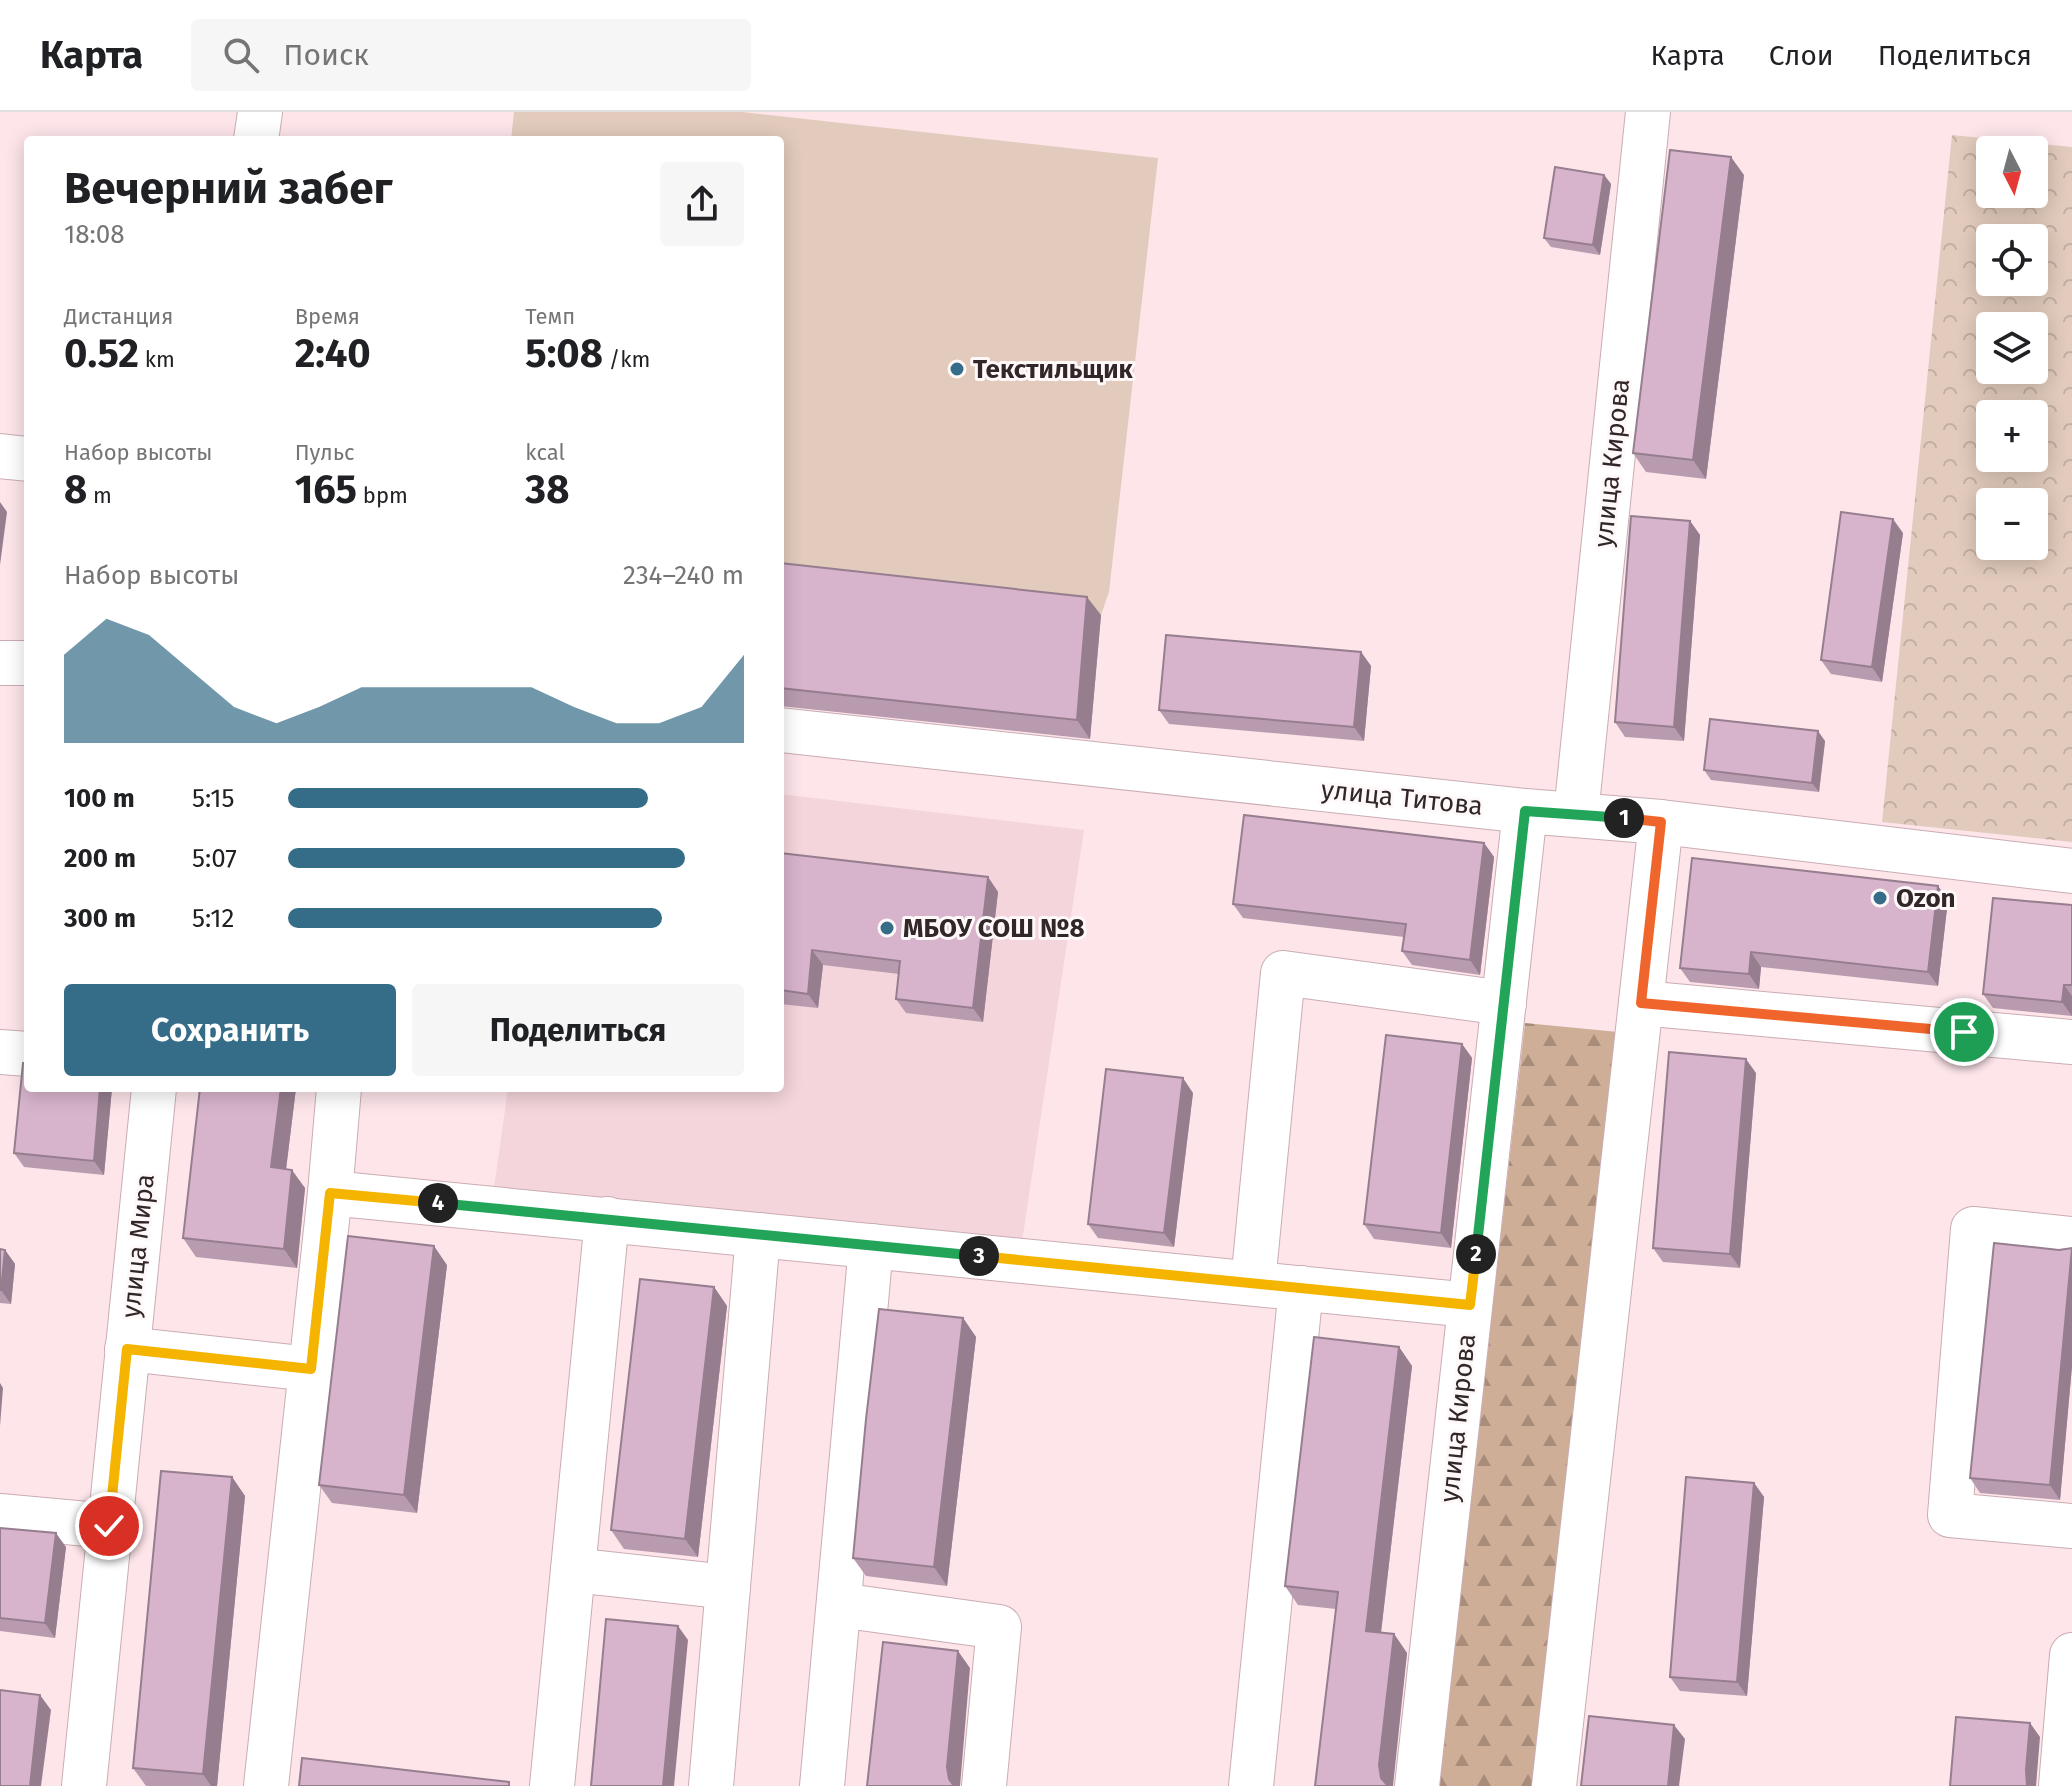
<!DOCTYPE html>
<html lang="ru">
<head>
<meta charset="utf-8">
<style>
  :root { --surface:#fff; --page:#f6f6f6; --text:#202124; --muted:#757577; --line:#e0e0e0; --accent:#356c87 }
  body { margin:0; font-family:"Fira Sans",sans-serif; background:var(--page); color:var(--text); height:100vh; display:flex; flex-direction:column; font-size:30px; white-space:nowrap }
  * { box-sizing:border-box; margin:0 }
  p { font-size:26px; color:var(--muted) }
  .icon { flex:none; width:44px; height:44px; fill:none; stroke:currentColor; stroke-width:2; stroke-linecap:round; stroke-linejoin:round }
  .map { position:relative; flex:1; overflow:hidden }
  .drawer { position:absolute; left:24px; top:24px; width:760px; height:956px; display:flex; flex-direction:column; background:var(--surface); border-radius:8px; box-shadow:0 4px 20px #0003 }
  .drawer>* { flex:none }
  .needle { width:52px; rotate:174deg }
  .buttons { position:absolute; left:1976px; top:24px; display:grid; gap:16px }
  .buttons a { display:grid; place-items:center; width:72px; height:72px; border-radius:8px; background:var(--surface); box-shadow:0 4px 20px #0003; font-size:40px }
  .pin { position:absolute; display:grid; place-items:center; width:68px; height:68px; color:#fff; margin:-34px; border:4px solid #fff; border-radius:50%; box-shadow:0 2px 8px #0007 }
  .km { position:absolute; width:40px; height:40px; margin:-20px; border-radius:50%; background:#222; color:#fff; font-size:22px; line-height:40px; text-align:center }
  .round { display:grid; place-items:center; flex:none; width:84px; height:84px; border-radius:8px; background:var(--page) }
  .headline { display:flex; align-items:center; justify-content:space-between; height:136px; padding:0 40px }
  h1 { font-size:44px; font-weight:700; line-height:60px }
  .figures { display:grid; grid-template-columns:repeat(3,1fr); gap:12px; height:136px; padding:8px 40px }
  .figures div { display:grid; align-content:center }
  .figures b { font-size:40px; font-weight:700 }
  .figures small { font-size:22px; font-weight:400 }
  .figures p { font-size:22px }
  .chart { height:224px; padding:16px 40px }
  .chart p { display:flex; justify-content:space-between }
  .chart svg { width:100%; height:144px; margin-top:8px; fill:var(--accent); opacity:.7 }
  .primary-button { display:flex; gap:16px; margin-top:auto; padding:16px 40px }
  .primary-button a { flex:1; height:92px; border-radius:8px; background:var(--accent); color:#fff; font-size:32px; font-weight:700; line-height:92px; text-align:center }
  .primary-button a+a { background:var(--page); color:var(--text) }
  ul { padding:0 40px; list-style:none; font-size:26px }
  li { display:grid; grid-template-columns:128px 96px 1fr; align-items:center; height:60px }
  li i { height:20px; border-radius:10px; background:var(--accent) }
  header { display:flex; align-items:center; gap:48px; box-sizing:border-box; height:112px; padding:0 40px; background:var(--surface); border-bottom:2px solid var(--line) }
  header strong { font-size:38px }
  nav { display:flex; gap:44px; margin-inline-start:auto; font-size:28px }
  .search { width:560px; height:72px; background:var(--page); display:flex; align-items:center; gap:20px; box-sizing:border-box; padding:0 28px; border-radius:8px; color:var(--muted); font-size:30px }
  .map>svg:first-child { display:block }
  .built { fill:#f3d5db }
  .grass { fill:#e2cbbc }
  .forest { fill:url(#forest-firs) }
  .park { fill:url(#park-crowns); fill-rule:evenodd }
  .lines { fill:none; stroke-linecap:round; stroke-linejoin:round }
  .minor-casing { stroke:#caadb3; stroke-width:46 }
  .minor { stroke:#fff; stroke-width:44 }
  .wall { fill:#b99baf }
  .shaded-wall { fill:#967e8f }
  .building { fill:#d7b4cc; stroke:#967e8f; stroke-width:2 }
  .split-1-casing { stroke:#fff; stroke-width:16 }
  .split-2-casing { stroke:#fff; stroke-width:16 }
  .split-3-casing { stroke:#fff; stroke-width:16 }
  .split-4-casing { stroke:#fff; stroke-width:16 }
  .split-5-casing { stroke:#fff; stroke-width:16 }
  .split-1 { stroke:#f0652b; stroke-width:10 }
  .split-2 { stroke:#22a559; stroke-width:10 }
  .split-3 { stroke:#f5b400; stroke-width:10 }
  .split-4 { stroke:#22a559; stroke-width:10 }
  .split-5 { stroke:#f5b400; stroke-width:10 }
  .poi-dot { fill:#356c87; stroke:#fef8f9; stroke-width:3 }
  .labels { text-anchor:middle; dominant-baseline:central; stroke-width:6; stroke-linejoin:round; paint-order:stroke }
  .poi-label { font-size:26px; font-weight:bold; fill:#312628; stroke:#fef8f9; text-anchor:start }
  .street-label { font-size:26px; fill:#312628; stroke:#fef8f9 }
</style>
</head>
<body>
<header>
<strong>Карта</strong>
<div class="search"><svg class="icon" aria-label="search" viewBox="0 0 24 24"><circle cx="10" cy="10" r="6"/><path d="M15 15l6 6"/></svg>Поиск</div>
<nav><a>Карта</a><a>Слои</a><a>Поделиться</a></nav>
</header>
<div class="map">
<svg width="2072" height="1674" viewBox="0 0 2072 1674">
  <defs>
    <pattern id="forest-firs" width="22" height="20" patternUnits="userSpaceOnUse" patternTransform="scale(2)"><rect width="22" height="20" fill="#cfae97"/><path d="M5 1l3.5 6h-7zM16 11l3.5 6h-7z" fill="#a98d7b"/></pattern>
    <pattern id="park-crowns" width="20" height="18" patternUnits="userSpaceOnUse" patternTransform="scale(2)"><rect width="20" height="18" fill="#e2cbbc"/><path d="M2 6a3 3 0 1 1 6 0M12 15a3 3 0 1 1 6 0" fill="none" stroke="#c2aea2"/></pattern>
  </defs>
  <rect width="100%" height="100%" fill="#fde5ea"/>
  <path class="built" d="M780 682 1084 718 1018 1156 491 1098 508 976H780Z"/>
  <path class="grass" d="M514 0H742L1158 46 1109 480 1101 503 780 468V28H511Z"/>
  <path class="forest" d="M1525 911 1618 920 1535 1674H1438Z"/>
  <path class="park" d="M1952 23 2072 35V730L1882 710ZM1990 38H2034V82H1990ZM1990 126H2034V170H1990ZM1990 214H2034V258H1990ZM1990 302H2034V346H1990ZM1990 390H2034V434H1990Z"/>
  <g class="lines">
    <g class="minor-casing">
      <g id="minor">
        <path d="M256 28 260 0"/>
        <path d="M0 344 28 347"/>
        <path d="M0 551H28"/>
        <path d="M780 618 1525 699 1661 710 2072 759"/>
        <path d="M1576 702 1648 0"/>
        <path d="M1641 891 2072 930"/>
        <path d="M0 940 28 942"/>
        <path d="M330 1081 339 976"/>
        <path d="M2072 1127 1973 1117 1950 1403 2072 1414"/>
        <path d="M1253 1171 1283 861 1504 891"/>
        <path d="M127 1237 311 1257"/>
        <path d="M0 1404 109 1414"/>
        <path d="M573 1458 728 1475"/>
        <path d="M839 1493 999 1515 984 1674"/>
        <path d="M84 1674 154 976"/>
        <path d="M266 1674 330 1081 1470 1193"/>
        <path d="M552 1674 607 1107"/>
        <path d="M711 1674 758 1123"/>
        <path d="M822 1674 871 1134"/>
        <path d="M1251 1674 1301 1176"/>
        <path d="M1417 1674 1525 699"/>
        <path d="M1554 1674 1661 710"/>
        <path d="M2061 1674 2072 1543"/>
      </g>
    </g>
    <use href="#minor" class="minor"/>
  </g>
  <g class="wall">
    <path d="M1604 63 1611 72 1600 143 1551 135 1544 126Z"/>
    <path d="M1744 63 1706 367 1646 360 1633 341Z"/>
    <path d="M1690 409 1700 423 1684 629 1625 625 1615 610Z"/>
    <path d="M1903 421 1882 570 1831 562 1821 548Z"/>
    <path d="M780 451 1101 503 1090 627 780 594Z"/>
    <path d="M1361 540 1371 554 1364 629 1169 612 1159 598Z"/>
    <path d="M1825 629 1819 680 1711 668 1704 658Z"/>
    <path d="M1484 731 1494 745 1480 863 1412 853 1402 839 1404 825 1243 806 1233 792Z"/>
    <path d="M780 741 988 765 998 780 983 910 906 901 896 887 899 862 823 853 818 896 780 892Z"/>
    <path d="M1938 774 1948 788 1938 874 1761 855 1759 877 1690 870 1680 856Z"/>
    <path d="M2072 793V904L1993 896 1983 882Z"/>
    <path d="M1462 932 1472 946 1451 1136 1374 1127 1364 1112Z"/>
    <path d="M1756 961 1740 1156 1663 1150 1653 1136Z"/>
    <path d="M28 976H112L104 1063 24 1055 14 1041Z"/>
    <path d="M200 976H296L286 1057 305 1076 297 1156 196 1145 183 1126Z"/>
    <path d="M1193 981 1174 1135 1098 1126 1088 1112Z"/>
    <path d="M2072 1136V1254L2060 1388 1980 1381 1970 1366 2059 1138Z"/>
    <path d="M0 1137 5 1138 15 1152 11 1192 0 1191Z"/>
    <path d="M447 1153 417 1401 332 1391 319 1373Z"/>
    <path d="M714 1175 727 1194 698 1445 624 1437 611 1418Z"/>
    <path d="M963 1206 976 1225 947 1474 866 1464 853 1446Z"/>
    <path d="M1399 1235 1412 1254 1381 1521 1394 1522 1407 1541 1392 1672 1336 1497 1298 1493 1285 1474Z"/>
    <path d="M232 1365 245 1384 217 1674H146L133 1656Z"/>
    <path d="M1754 1371 1764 1385 1747 1584 1680 1579 1670 1565Z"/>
    <path d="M0 1416 66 1435 55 1526 0 1519Z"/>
  </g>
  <g class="shaded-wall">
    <path d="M1731 45 1744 63 1706 367 1693 348Z"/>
    <path d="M1604 63 1611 72 1600 143 1593 133Z"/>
    <path d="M0 390 7 400 0 453Z"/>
    <path d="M1893 407 1903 421 1882 570 1872 555Z"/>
    <path d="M1690 409 1700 423 1684 629 1674 615Z"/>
    <path d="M1087 485 1101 503 1090 627 1077 608Z"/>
    <path d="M1361 540 1371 554 1364 629 1354 615Z"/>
    <path d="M1818 619 1825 629 1819 680 1812 671Z"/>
    <path d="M1484 731 1494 745 1480 863 1470 848Z"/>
    <path d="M988 765 998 780 983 910 973 896Z"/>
    <path d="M1938 774 1948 788 1938 874 1928 860Z"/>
    <path d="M812 838 823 853 818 896 808 882Z"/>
    <path d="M1751 840 1761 855 1759 877 1749 862Z"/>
    <path d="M2064 873 2072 884V904L2062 890Z"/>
    <path d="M1462 932 1472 946 1451 1136 1441 1121Z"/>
    <path d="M1746 947 1756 961 1740 1156 1730 1142Z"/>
    <path d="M1183 966 1193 981 1174 1135 1164 1121Z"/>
    <path d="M100 976H112L104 1063 94 1049Z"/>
    <path d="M281 976H296L284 1074 271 1055Z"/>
    <path d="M292 1058 305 1076 297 1156 284 1137Z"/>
    <path d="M434 1134 447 1153 417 1401 404 1383Z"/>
    <path d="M2072 1136V1254L2060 1388 2050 1373Z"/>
    <path d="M5 1138 15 1152 11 1192 1 1178Z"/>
    <path d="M714 1175 727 1194 698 1445 685 1427Z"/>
    <path d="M963 1206 976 1225 947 1474 934 1455Z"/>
    <path d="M1399 1235 1412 1254 1379 1537 1366 1519Z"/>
    <path d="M0 1271 3 1276 0 1314Z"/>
    <path d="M232 1365 245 1384 217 1674H211L203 1662Z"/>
    <path d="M1754 1371 1764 1385 1747 1584 1737 1570Z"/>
    <path d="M56 1421 66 1435 55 1526 45 1511Z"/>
    <path d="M678 1514 688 1528 674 1674H663Z"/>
    <path d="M1394 1522 1407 1541 1393 1674H1387L1381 1666 1379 1653Z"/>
    <path d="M958 1539 970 1556 960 1674H954L949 1667 947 1655Z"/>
    <path d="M40 1583 51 1598 41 1674H30Z"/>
    <path d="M2030 1611 2040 1625 2036 1674H2027L2026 1658Z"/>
    <path d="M1674 1613 1685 1627 1679 1674H1668Z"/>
  </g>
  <g class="building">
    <path d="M1670 38 1731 45 1693 348 1633 341Z"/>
    <path d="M1555 55 1604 63 1593 133 1544 126Z"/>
    <path d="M1841 400 1893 407 1872 555 1821 548Z"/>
    <path d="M1631 404 1690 409 1674 615 1615 610Z"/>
    <path d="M780 451 1087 485 1077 608 780 576Z"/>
    <path d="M1166 523 1361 540 1354 615 1159 598Z"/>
    <path d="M1710 607 1818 619 1812 671 1704 658Z"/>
    <path d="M1244 703 1484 731 1470 848 1402 839 1406 812 1233 792Z"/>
    <path d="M780 741 988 765 973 896 896 887 900 849 812 838 808 882 780 878Z"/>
    <path d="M1692 746 1938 774 1928 860 1751 840 1749 862 1680 856Z"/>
    <path d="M1993 786 2072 793V873H2064L2062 890 1983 882Z"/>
    <path d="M1386 923 1462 932 1441 1121 1364 1112Z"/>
    <path d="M1669 940 1746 947 1730 1142 1653 1136Z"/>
    <path d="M28 950V976H100L94 1049 14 1041 23 951Z"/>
    <path d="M1106 957 1183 966 1164 1121 1088 1112Z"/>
    <path d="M200 976H281L271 1055 292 1058 284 1137 183 1126Z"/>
    <path d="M348 1124 434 1134 404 1383 319 1373Z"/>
    <path d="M1994 1131 2059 1138 2072 1136 2050 1373 1970 1366Z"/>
    <path d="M0 1137 5 1138 1 1178H0Z"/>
    <path d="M640 1167 714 1175 685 1427 611 1418Z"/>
    <path d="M879 1197 963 1206 934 1455 853 1446 866 1307Z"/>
    <path d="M1314 1225 1399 1235 1366 1519 1394 1522 1379 1653 1381 1666 1388 1674H1315L1338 1480 1285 1474Z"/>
    <path d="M161 1359 232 1365 203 1662 133 1656Z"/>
    <path d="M1686 1365 1754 1371 1737 1570 1670 1565Z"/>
    <path d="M0 1416 56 1421 45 1511 0 1506Z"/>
    <path d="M606 1507 678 1514 663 1674H591Z"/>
    <path d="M883 1530 958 1539 947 1655 949 1667 954 1674H867Z"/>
    <path d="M0 1578 40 1583 30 1674H0Z"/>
    <path d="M1589 1604 1674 1613 1668 1674H1581Z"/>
    <path d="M1956 1605 2030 1611 2026 1658 2027 1674H1950Z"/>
    <path d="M302 1646 509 1670V1674H299Z"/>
  </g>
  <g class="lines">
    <g class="split-1-casing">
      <path id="split-1" d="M1624 706 1661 710 1641 891 1964 920"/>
    </g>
    <g class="split-2-casing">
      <path id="split-2" d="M1476 1142 1525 699 1624 706"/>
    </g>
    <g class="split-3-casing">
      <path id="split-3" d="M979 1144 1470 1193 1476 1142"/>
    </g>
    <g class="split-4-casing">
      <path id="split-4" d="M438 1091 979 1144"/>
    </g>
    <g class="split-5-casing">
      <path id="split-5" d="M109 1414 127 1237 311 1257 330 1081 438 1091"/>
    </g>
    <use href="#split-1" class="split-1"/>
    <use href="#split-2" class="split-2"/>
    <use href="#split-3" class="split-3"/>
    <use href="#split-4" class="split-4"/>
    <use href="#split-5" class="split-5"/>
  </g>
  <g class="poi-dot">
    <circle cx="957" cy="257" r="8"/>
    <circle cx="1880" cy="786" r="8"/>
    <circle cx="887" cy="816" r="8"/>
  </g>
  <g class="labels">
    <g class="poi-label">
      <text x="973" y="257">Текстильщик</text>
      <text x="1896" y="786">Ozon</text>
      <text x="903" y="816">МБОУ СОШ №8</text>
    </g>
    <g class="street-label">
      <text transform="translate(1612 351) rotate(-84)">улица Кирова</text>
      <text transform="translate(1402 686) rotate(6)">улица Титова</text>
      <text transform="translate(138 1134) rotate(-84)">улица Мира</text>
      <text transform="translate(1458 1306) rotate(-84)">улица Кирова</text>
    </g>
  </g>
</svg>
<div class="buttons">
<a><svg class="needle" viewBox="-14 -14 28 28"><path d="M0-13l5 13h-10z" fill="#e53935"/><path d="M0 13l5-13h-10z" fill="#757577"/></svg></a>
<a><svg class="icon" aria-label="locate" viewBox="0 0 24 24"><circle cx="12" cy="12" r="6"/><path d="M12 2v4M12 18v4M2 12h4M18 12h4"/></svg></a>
<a><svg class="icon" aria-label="layers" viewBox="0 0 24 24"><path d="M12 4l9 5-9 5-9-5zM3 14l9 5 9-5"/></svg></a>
<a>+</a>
<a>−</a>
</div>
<div class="pin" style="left:1964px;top:920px;background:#1e9e55"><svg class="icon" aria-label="arrive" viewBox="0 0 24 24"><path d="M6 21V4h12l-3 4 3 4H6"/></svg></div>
<div class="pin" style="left:109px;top:1414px;background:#d93025"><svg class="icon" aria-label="check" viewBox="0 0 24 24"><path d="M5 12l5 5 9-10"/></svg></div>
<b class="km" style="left:1624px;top:706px">1</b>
<b class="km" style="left:1476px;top:1142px">2</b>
<b class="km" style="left:979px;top:1144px">3</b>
<b class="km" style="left:438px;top:1091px">4</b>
<section class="drawer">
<div class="headline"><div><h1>Вечерний забег</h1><p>18:08</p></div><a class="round"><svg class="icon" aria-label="share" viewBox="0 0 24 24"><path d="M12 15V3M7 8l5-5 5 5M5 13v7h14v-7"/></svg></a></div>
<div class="figures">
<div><p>Дистанция</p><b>0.52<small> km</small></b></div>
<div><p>Время</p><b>2:40</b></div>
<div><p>Темп</p><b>5:08<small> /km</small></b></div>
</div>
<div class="figures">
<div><p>Набор высоты</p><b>8<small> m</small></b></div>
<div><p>Пульс</p><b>165<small> bpm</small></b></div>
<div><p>kcal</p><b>38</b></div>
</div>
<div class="chart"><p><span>Набор высоты</span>234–240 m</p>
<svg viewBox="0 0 160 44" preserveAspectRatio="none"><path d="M0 44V17L10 6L20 11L30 22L40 33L50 38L60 33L70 27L80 27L90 27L100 27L110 27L120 33L130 38L140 38L150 33L160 17V44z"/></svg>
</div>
<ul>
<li><b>100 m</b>5:15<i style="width:79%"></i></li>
<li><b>200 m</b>5:07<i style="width:87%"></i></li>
<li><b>300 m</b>5:12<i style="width:82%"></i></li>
</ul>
<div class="primary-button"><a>Сохранить</a><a>Поделиться</a></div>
</section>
</div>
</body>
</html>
